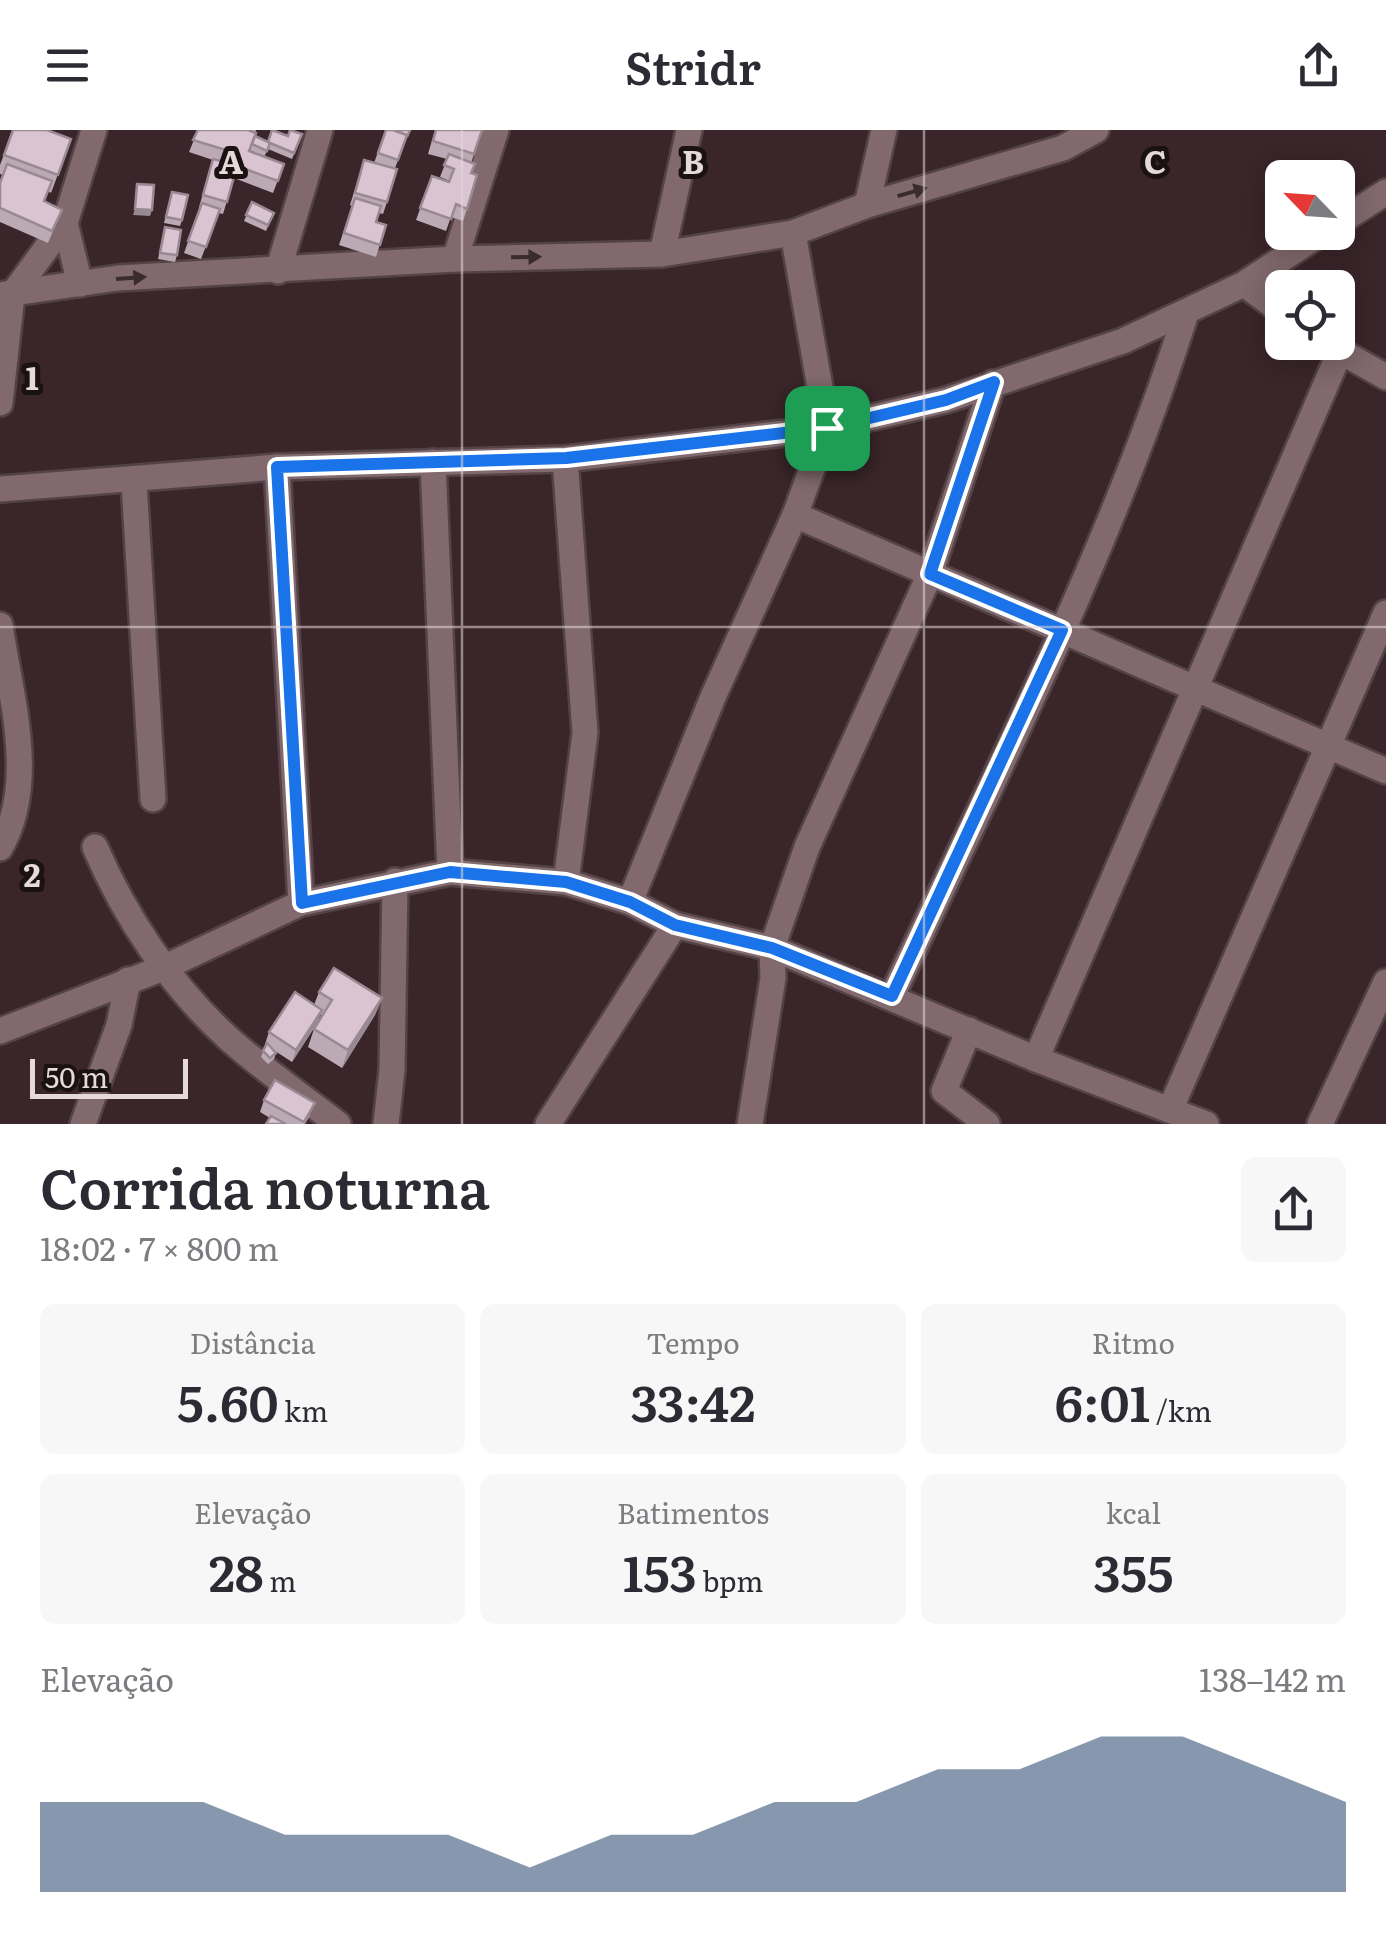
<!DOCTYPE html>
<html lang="pt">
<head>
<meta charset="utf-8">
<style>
  :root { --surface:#fff; --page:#f7f7f7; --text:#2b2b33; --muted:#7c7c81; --accent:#536c8d }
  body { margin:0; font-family:Literata,serif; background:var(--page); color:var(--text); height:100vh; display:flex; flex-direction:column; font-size:38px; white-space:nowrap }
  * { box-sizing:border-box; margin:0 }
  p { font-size:32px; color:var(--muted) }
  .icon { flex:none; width:55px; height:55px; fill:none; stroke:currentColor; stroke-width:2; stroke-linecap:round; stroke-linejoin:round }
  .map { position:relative; height:994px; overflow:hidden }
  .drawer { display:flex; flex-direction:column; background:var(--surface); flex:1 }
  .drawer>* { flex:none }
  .needle { width:65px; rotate:295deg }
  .fabs { position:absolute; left:1265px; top:30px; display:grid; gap:20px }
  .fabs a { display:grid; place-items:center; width:90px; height:90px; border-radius:15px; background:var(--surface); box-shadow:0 5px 25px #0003; font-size:50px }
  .scale { position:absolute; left:30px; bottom:25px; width:158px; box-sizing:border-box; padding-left:10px; border:5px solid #e6d9db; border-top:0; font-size:28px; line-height:35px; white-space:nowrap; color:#e6d9db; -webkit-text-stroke:8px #1a1113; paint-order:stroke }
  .pin { position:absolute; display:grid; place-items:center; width:85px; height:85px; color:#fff; margin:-42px; border-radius:20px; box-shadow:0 5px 15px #0006 }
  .round { display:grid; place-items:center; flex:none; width:105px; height:105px; border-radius:15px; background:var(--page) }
  .headline { display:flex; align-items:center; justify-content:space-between; height:170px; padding:0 40px }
  h1 { font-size:55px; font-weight:600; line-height:75px }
  .metrics { display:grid; grid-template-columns:repeat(3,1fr); gap:15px; height:170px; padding:10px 40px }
  .metrics div { display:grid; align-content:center; border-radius:15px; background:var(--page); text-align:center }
  .metrics b { font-size:50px; font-weight:600 }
  .metrics small { font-size:28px; font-weight:400 }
  .metrics p { font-size:28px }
  .chart { height:280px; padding:20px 40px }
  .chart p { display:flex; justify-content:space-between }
  .chart svg { width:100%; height:180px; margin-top:10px; fill:var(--accent); opacity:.7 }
  header { display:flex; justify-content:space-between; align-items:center; height:130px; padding:0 40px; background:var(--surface); font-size:45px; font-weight:600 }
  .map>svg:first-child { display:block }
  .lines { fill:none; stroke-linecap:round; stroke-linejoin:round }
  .minor-casing { stroke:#534346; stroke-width:30 }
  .minor { stroke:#81696e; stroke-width:25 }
  .wall { fill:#bba9b4 }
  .shaded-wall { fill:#998992 }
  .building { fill:#dac4d1; stroke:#998992; stroke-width:2.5 }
  .oneway { fill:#392b2e }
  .route-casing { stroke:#fff; stroke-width:20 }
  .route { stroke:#1a73e8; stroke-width:12 }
  .grid { fill:none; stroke:#e6d9db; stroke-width:2.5; stroke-opacity:0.55 }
  .grid-label { font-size:32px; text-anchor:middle; font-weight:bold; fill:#e6d9db; stroke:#1a1113; stroke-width:10; stroke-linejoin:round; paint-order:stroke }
</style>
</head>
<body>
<header><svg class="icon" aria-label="menu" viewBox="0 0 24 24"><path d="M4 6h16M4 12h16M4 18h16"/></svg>Stridr<svg class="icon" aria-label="share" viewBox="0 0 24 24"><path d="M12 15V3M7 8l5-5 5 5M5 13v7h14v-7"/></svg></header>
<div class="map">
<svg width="1386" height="994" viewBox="0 0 1386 994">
  <rect width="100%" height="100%" fill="#39252a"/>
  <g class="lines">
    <g class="minor-casing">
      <g id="minor">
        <path d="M867 75 884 0"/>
        <path d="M65 93 80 154"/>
        <path d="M1338 93 1386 62"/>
        <path d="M662 124 689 0"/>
        <path d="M455 129 496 0"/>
        <path d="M278 141 320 0"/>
        <path d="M1244 154 1282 182"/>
        <path d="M0 165 118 148 455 129 662 124 793 103 867 75 1063 18 1096 0"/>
        <path d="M1324 212 1386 247"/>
        <path d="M0 273 12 165 65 93 94 0"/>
        <path d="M565 329 585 603 566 752"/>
        <path d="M433 332 450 742"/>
        <path d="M277 337 301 773"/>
        <path d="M134 352 153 669"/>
        <path d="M0 359 277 337 565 329 827 298 946 270 1123 211 1244 154 1323 102"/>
        <path d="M795 385 1386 641"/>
        <path d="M0 495C10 564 38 653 0 718"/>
        <path d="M95 717C125 787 171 856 227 907 262 939 301 965 338 994"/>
        <path d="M630 772 713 567 795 385 827 298 793 103"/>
        <path d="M892 866C996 642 1111 419 1186 183"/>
        <path d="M969 900 944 961 987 994"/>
        <path d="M0 901 163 838 301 773 450 742 566 752 630 772 675 795 772 818 1036 929 1206 994"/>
        <path d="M1036 929 1339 224"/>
        <path d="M1170 980 1386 483"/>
        <path d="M83 994 119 895 128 850"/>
        <path d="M386 994 392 940 395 751"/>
        <path d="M548 994 675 795"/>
        <path d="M750 994 773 848 772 818 807 717 930 444 993 253"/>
        <path d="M1320 994 1386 852"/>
      </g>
    </g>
    <use href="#minor" class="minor"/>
  </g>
  <g class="wall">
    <path d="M13 0 71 9 51 63 48 61 44 71 62 80 48 113 0 92V53L3 45 0 44V35Z"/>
    <path d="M198 0H256L251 15 288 6 302 4 292 29 268 19 264 27 250 20 249 21 284 34 273 63 234 48 223 84 219 83 201 129 184 123 200 78 199 77 213 30 189 22Z"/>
    <path d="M386 0 397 1 410 0 395 38 387 72 383 84 379 83 376 92 386 95 376 127 339 115 352 76 350 75 364 30 374 33Z"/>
    <path d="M435 0H482L471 33 472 43 467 79 463 91 451 87 446 101 416 90 432 46 449 52 450 51 440 47 447 29 428 24Z"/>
    <path d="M172 62 182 90 180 96 164 93Z"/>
    <path d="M252 72 274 83 266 101 244 91Z"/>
    <path d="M165 97 177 125 175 132 158 129Z"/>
    <path d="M319 862 382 868 375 885 342 938 308 917 314 899 322 886 320 885 318 892 292 932 272 919 276 923 274 929 268 934 261 927 266 915 265 914 269 902 314 875Z"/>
    <path d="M264 970 310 985 305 994H266L270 988 260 982Z"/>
  </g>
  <g class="shaded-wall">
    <path d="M135 79 152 80 150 86 133 85Z"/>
    <path d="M382 868 375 885 342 938 348 920Z"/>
    <path d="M322 880 318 892 292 932 296 920Z"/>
  </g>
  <g class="building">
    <path d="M13 0H47L71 9 58 45 4 25Z"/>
    <path d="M198 0H248L256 3 249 21 284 34 278 51 237 36 227 72 203 65 213 29 235 35 239 24 193 10Z"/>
    <path d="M272 0 288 6 290 0 302 4 294 23 270 13 267 21 252 14 255 6 268 12Z"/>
    <path d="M386 0H393L407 5 398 30 378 23Z"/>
    <path d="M398 0H410L407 7V5L397 1Z"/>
    <path d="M436 0H482L474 24 433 11Z"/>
    <path d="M449 24 475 34 471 43 477 45 467 79 456 74 451 89 420 78 432 46 449 52 454 39 444 35Z"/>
    <path d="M364 30 397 39 387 72 355 63Z"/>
    <path d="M7 34 52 51 44 71 62 80 52 101 0 78V53Z"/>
    <path d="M137 54 154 55 152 80 135 79Z"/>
    <path d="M172 62 188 65 182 90 166 87Z"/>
    <path d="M355 68 381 76 376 92 386 95 380 115 344 103Z"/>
    <path d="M252 72 274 83 268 95 246 85Z"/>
    <path d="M202 73 220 79 206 117 188 111Z"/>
    <path d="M165 97 181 100 177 125 160 123Z"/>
    <path d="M334 838 382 868 348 920 314 899 332 870 319 862Z"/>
    <path d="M295 862 322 880 296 920 269 902Z"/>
    <path d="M267 913 276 923 270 928 263 921Z"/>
    <path d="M275 950 315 973 304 992 264 970Z"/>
    <path d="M271 986 286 994H266Z"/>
  </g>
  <defs><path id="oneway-solid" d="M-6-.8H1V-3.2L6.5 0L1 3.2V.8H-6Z" transform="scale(2.5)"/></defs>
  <g class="oneway">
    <use href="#oneway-solid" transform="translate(912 62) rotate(-16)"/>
    <use href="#oneway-solid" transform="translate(526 127) rotate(-1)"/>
    <use href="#oneway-solid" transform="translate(131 148) rotate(-4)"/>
  </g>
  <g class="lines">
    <g class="route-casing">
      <path id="route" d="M994 252 930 444 1062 500 892 866 772 818 675 795 630 772 566 752 450 742 302 773 277 337 566 328 827 298 946 270Z"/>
    </g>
    <use href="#route" class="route"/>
  </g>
  <path class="grid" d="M462 0V994M924 0V994M0 497H1386"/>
  <g class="grid-label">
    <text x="231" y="44">A</text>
    <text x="693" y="44">B</text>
    <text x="1155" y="44">C</text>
    <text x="32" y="260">1</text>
    <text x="32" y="757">2</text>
  </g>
</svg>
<div class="fabs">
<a><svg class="needle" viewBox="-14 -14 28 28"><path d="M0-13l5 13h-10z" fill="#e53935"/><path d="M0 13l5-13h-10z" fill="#7c7c81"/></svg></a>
<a><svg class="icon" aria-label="locate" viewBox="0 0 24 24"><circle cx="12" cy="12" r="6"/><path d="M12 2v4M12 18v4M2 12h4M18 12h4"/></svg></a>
</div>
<div class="scale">50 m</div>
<div class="pin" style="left:827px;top:298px;background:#1e9e55"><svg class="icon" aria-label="arrive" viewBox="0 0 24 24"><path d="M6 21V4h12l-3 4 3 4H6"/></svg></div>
</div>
<section class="drawer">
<div class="headline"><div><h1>Corrida noturna</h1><p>18:02 · 7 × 800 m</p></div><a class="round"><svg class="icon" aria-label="share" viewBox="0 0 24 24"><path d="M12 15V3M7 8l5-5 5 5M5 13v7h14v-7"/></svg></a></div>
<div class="metrics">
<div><p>Distância</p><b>5.60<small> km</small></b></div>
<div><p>Tempo</p><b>33:42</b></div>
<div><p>Ritmo</p><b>6:01<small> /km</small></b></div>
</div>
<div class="metrics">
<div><p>Elevação</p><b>28<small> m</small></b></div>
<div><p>Batimentos</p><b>153<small> bpm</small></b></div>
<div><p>kcal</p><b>355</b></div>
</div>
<div class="chart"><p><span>Elevação</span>138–142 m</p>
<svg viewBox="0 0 160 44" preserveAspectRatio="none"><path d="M0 44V22L10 22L20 22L30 30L40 30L50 30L60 38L70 30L80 30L90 22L100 22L110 14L120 14L130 6L140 6L150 14L160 22V44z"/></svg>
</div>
</section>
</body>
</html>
